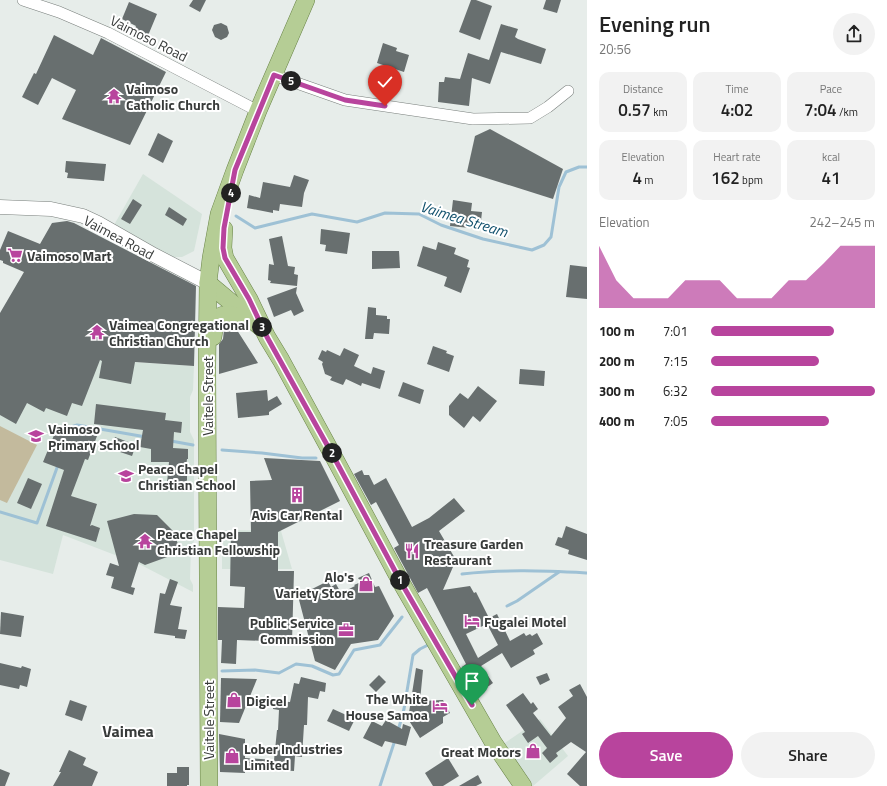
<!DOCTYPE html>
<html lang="en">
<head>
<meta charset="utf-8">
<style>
  :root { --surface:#fff; --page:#f2f2f2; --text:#222; --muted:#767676; --accent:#b8449d }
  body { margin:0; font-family:"Titillium Web",sans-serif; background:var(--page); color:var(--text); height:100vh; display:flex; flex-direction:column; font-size:15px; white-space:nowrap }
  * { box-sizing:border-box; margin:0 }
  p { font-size:13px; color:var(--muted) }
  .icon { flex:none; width:22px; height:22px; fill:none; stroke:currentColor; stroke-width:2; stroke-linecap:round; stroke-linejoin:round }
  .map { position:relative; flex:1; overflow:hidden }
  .sheet { display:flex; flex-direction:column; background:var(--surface); width:300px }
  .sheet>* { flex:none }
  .pin { position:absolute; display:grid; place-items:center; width:34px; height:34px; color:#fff; margin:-41px -17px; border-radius:50% 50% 50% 0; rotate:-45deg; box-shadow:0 0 4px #0007 }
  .pin .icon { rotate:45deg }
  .km { position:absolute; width:20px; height:20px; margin:-10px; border-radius:50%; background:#222; color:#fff; font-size:11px; line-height:20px; text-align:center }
  .round { display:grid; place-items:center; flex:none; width:42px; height:42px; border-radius:21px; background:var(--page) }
  .head { display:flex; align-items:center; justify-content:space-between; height:68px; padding:0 12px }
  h1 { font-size:22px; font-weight:600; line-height:30px }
  .metrics { display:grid; grid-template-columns:repeat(3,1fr); gap:6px; height:68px; padding:4px 12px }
  .metrics div { display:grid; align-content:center; border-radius:10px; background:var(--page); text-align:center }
  .metrics b { font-size:17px; font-weight:600 }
  .metrics small { font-size:11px; font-weight:400 }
  .metrics p { font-size:11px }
  .chart { height:112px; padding:8px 12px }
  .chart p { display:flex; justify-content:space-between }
  .chart svg { width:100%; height:72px; margin-top:4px; fill:var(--accent); opacity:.7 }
  .button { display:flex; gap:8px; margin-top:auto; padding:8px 12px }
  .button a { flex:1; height:46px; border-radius:24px; background:var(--accent); color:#fff; font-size:16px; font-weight:600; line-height:46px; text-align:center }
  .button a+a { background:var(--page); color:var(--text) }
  ul { padding:0 12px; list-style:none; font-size:13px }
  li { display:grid; grid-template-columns:64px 48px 1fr; align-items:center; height:30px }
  li i { height:10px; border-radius:5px; background:var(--accent) }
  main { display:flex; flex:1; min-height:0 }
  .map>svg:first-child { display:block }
  .built { fill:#d5e3db }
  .green { fill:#c3ba9d }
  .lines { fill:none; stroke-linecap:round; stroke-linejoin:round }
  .stream { stroke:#9ec1d5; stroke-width:3 }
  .building { fill:#686f6f; fill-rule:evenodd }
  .minor-casing { stroke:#797f7c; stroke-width:12 }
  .tertiary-casing { stroke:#797f7c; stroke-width:15 }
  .primary-casing { stroke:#698447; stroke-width:18 }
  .minor { stroke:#fff; stroke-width:11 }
  .tertiary { stroke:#fff; stroke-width:14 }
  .primary { stroke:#b5cd95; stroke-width:17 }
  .route-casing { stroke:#fff; stroke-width:8 }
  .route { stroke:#b8449d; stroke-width:5 }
  .labels { text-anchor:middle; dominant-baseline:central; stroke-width:4; stroke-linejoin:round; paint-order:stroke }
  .street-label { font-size:14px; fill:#383b3a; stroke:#fff }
  .poi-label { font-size:14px; font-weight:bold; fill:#383b3a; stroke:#fff; text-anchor:start }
  .water-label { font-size:15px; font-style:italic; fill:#10506c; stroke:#fff }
  .quarter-label { font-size:16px; font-weight:bold; fill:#383b3a; stroke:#fff }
</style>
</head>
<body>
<main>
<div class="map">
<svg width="587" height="786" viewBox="0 0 587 786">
  <rect width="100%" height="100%" fill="#e7edea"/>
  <g class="built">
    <path d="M143 174 202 214 194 251 182 257H172L114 225Z"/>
    <path d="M74 350 132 362 194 366 193 390 190 397V432L194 440V541L191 548 190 579 193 585V592L141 565 63 535 53 574 0 560V389Z"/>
    <path d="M222 530 281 531 292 569H222Z"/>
    <path d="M540 719 568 756 533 786H528L499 747Z"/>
  </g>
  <path class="green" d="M0 426 37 445 7 503 0 500Z"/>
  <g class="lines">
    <g class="stream">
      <path d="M236 216 255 228 312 214 357 222 385 213 419 214 441 225 483 239 532 250 544 245 551 237 559 187 566 172 579 167H587"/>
      <path d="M69 435 71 427 77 425 146 437"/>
      <path d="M171 441 193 445"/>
      <path d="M222 450 262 453 302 458H316"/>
      <path d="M0 512 37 523 58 465"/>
      <path d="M462 574C504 569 545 571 587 573"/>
      <path d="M507 606 517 601 559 572"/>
      <path d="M222 671 255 670 279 673 296 664 312 666 333 675 339 674 354 650 380 645 402 617"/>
      <path d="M398 731 404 709 413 655 420 649 428 645"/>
      <path d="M380 786 395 740"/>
    </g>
  </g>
  <g class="building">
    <path d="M193 0H206L200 12 189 6Z"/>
    <path d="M471 0H476L492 6 480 40 459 32Z"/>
    <path d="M546 0H561L557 13 543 9Z"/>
    <path d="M129 2 157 14 147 38 133 32 136 26 122 19Z"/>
    <path d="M221 23 227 26 229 33 227 37 221 40 215 37 212 30 214 25Z"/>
    <path d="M501 24 518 29 515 37 518 39 546 49 541 64 501 52 490 84 472 78 469 106 438 102 439 82H444L445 77 460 79 468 53 489 60Z"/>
    <path d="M54 35 93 55 101 38 166 72 130 145 62 119 76 90 52 78 38 105 22 97 34 73 36 74Z"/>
    <path d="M383 43 397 48 396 51 409 55 404 72 377 63Z"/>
    <path d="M490 129 563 169 553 199 467 172 475 136Z"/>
    <path d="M158 133 173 141 163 163 148 155Z"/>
    <path d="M66 161 106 164 104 181 67 178 68 173 65 172Z"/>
    <path d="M294 175 309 180 304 193 302 207 280 204 279 211 273 210V213L247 208 249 195 260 198 263 182 290 187Z"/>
    <path d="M133 199 142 205 130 224 121 219Z"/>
    <path d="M453 200 472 203 471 211 482 212 480 229 450 226Z"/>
    <path d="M169 207 187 219 183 226 165 215Z"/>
    <path d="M67 221 74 223 196 286 194 366 135 362 131 384 99 378 102 361 100 360 82 406 72 403 67 416 46 408 44 412 27 403 16 424 0 415V313L24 272 3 263V261L0 260V250L8 231 40 244 52 223Z"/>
    <path d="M321 229 350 233 347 254 325 251 326 245 320 244Z"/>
    <path d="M282 236 288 266 295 267 294 274 298 275 297 286 270 283 271 281 268 280 269 264 274 265 269 239Z"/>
    <path d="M438 242 456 248 454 254 469 260 467 267 470 268 461 293 444 286 447 277 417 266 423 246 436 250Z"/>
    <path d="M372 251H399L400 268 372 269Z"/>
    <path d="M570 265 587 267V299L566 297Z"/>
    <path d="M297 287 296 293 304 311 294 316 291 310 274 317 267 298Z"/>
    <path d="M368 307 376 308V315L387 316V319H390L389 334 374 333 373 339H365Z"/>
    <path d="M235 327 258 363 219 374V344L223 339 224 330Z"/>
    <path d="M433 346 447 351 446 353 454 356 449 372 427 364Z"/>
    <path d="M344 348 359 355 354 366 371 374 373 367 385 371 380 389 362 383 361 386 346 379 343 385 330 380 332 377 325 374 322 364 323 362 318 359 322 350 326 352 327 350 340 356Z"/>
    <path d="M520 369 545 371 544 386 519 384Z"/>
    <path d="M403 382 424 390 420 404 398 396Z"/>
    <path d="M478 386 497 401 480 422 473 416 464 428 449 415V406L460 393 468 399Z"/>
    <path d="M267 390 268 401 277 396 282 404 269 412V415L238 418 236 393Z"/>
    <path d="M96 404 166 413 165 420 182 422 181 433 174 432 173 448 188 449V459H187L185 474 187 476V480L185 483H167L169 462H151V449L140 447 143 430 94 424Z"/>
    <path d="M57 428 77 436 79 429 97 436 88 460 85 459 71 496 97 504 90 526 92 525 100 528 96 542 46 526 64 470 43 462Z"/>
    <path d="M115 437 136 445 132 456 111 449Z"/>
    <path d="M264 458 320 461 340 501 278 532V571H294L292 642 237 640 236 664 221 663 222 640H218V607L244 608 245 587 230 586 231 532H251L250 481 272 480Z"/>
    <path d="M362 470 364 475H369L374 485 386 478 412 527 429 518 454 498 465 511 439 531 456 560 443 590 470 586 474 593 476 592 489 618 497 614 510 641 524 633 526 636 530 634 532 636 537 633 543 644 533 650 535 654 511 668 502 653 481 666 493 683 479 693 462 667 466 664 427 588 418 593 394 548 399 545 376 502 371 505 354 474ZM487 624 498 645 478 658 466 634Z"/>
    <path d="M28 478 42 484 31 509 17 503Z"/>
    <path d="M134 514 157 515 173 531 181 552 145 565 139 562 131 587 135 588 133 595 111 588 114 577 106 575 110 563 119 566 107 521Z"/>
    <path d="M566 526 587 534V560L568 554 569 550 555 545 558 537 562 538Z"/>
    <path d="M369 573 375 587 379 586 394 616 378 640 351 644 335 670 315 661 298 596 328 581 331 587 336 584 341 593 355 586 354 585 361 582 358 578Z"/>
    <path d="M170 579 178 582 170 605 182 607 178 629 187 630 185 639 175 638V636L154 633 160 593 165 594Z"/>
    <path d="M1 612 24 616 21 637 0 634Z"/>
    <path d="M0 663 21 668 22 666 31 669 27 687 20 685 19 689 0 685Z"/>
    <path d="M416 668 423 670 420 701 443 700 450 713 443 717V723L420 738 408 719Z"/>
    <path d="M547 673 550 680 540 685 536 677Z"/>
    <path d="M379 675 386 682 376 692 369 685Z"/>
    <path d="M301 677 326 683 325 692 320 691 318 699 308 697 307 725H304L302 757 295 756 294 771 245 768V773L220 772 219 734 245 739V758L274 760 277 730H278L279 710 273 709V701L290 702 294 683 299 684Z"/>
    <path d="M221 678 257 679 239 723 220 722Z"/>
    <path d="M580 684 587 697V786H580L567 774 586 752 571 742 556 753 558 756 550 763 542 753 547 748 538 736 528 743 522 734 525 732 506 705 523 693 531 704 533 702 538 709 533 713 551 736 566 718 558 707 573 696 569 690Z"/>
    <path d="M70 700 87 706 82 721 65 715Z"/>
    <path d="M333 709 355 719 349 731 327 721Z"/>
    <path d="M386 720 402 729 403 724 411 727 406 746 385 741 382 747 363 738 372 721 382 726Z"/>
    <path d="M69 750 86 758 83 765 98 772 92 786H53L61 772H59Z"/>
    <path d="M448 758 459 776 443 786H433L425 773Z"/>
    <path d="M177 767H189V785H187V786H167V773H177Z"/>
    <path d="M0 769 10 773 5 786H0Z"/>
    <path d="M478 775 482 783 476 786H459Z"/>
  </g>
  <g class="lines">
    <g class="minor-casing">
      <g id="minor">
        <path d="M23 0 59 12 108 33 258 111"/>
        <path d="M274 75 345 100 473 119 530 118 548 107 568 91"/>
      </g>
    </g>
    <g class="tertiary-casing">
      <path id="tertiary" d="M0 207 51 209 83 216 98 223 154 255 208 283"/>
    </g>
    <g class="primary-casing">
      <g id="primary">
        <path d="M224 229 223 248 225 258 249 299 261 324"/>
        <path d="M208 283 263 329 267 337 281 360 336 461 402 584 493 742 523 786"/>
        <path d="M213 337C214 332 214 326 216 321 222 309 239 317 247 321"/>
        <path d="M209 786 207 367 208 283 211 258 219 214 235 170 258 111 306 0"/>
      </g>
    </g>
    <use href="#minor" class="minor"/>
    <use href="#tertiary" class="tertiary"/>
    <use href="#primary" class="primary"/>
  </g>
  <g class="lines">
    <g class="route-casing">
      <path id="route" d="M385 106 345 100 274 75 235 170 224 228 223 248 225 258 249 299 267 337 336 461 402 584 472 705"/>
    </g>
    <use href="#route" class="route"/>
  </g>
  <defs>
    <g id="temple-bare" transform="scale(1.2)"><path d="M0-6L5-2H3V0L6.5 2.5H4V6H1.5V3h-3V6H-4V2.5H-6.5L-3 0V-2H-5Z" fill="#b8449d" stroke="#fff" stroke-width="2.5" paint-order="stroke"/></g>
    <g id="supermarket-bare" transform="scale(1.2)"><path d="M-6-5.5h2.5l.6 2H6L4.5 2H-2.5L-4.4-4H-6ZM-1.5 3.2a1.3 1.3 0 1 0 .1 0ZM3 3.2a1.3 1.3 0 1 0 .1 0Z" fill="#b8449d" stroke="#fff" stroke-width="2.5" paint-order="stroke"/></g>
    <g id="school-bare" transform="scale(1.2)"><path d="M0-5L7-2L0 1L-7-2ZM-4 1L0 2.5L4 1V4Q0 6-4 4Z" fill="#b8449d" stroke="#fff" stroke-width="2.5" paint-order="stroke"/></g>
    <g id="building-bare" transform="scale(1.2)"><path d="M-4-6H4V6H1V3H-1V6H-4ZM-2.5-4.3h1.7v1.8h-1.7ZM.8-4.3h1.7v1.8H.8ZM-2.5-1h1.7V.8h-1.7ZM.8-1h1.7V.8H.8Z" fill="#b8449d" stroke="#fff" stroke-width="2.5" paint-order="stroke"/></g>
    <g id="restaurant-bare" transform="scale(1.2)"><path d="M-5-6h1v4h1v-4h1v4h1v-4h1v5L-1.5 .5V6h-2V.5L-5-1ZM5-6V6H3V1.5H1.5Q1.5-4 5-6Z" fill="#b8449d" stroke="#fff" stroke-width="2.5" paint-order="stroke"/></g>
    <g id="shop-bare" transform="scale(1.2)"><path d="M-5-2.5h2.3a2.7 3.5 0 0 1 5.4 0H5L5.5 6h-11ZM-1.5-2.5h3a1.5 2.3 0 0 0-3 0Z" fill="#b8449d" stroke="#fff" stroke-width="2.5" paint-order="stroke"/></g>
    <g id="hotel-bare" transform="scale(1.2)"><path d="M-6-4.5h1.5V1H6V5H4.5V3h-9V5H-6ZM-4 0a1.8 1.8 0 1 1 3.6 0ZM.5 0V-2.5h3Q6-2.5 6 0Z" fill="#b8449d" stroke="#fff" stroke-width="2.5" paint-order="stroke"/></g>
    <g id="office-bare" transform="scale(1.2)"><path d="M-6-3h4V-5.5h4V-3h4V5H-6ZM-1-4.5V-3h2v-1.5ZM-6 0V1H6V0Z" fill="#b8449d" stroke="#fff" stroke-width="2.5" paint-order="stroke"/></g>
  </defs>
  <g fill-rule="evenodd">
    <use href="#temple-bare" x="114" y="96"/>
    <use href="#supermarket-bare" x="15" y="255"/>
    <use href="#temple-bare" x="97" y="332"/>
    <use href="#school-bare" x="36" y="436"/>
    <use href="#school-bare" x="126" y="476"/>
    <use href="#building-bare" x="297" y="495"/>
    <use href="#temple-bare" x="145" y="541"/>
    <use href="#restaurant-bare" x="412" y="551"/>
    <use href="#shop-bare" x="366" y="584"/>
    <use href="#hotel-bare" x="472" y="621"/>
    <use href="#office-bare" x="346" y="630"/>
    <use href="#shop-bare" x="234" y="700"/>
    <use href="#hotel-bare" x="440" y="706"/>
    <use href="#shop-bare" x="533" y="751"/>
    <use href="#shop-bare" x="232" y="756"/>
  </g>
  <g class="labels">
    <g class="street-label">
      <text transform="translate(149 38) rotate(27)">Vaimoso Road</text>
      <text transform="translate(119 237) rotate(28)">Vaimea Road</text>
      <text transform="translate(207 396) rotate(-90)">Vaitele Street</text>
      <text transform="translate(208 720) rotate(-90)">Vaitele Street</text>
    </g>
    <g class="poi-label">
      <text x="126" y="88">Vaimoso<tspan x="126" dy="16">Catholic Church</tspan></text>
      <text x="27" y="255">Vaimoso Mart</text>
      <text x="109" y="324">Vaimea Congregational<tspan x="109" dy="16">Christian Church</tspan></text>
      <text x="48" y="428">Vaimoso<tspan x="48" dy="16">Primary School</tspan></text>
      <text x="138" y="468">Peace Chapel<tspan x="138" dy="16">Christian School</tspan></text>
      <text x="297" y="514" text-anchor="middle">Avis Car Rental</text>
      <text x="157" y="533">Peace Chapel<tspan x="157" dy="16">Christian Fellowship</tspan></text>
      <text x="424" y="543">Treasure Garden<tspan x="424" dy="16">Restaurant</tspan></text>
      <text x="354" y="576" text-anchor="end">Alo's<tspan x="354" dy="16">Variety Store</tspan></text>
      <text x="484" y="621">Fugalei Motel</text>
      <text x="334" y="622" text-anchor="end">Public Service<tspan x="334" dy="16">Commission</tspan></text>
      <text x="428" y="698" text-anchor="end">The White<tspan x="428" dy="16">House Samoa</tspan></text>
      <text x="246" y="700">Digicel</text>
      <text x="244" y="748">Lober Industries<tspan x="244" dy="16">Limited</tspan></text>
      <text x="521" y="751" text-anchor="end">Great Motors</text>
    </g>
    <g class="water-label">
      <text transform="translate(464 219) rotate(17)">Vaimea Stream</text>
    </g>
    <g class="quarter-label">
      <text x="128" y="731">Vaimea</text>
    </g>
  </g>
</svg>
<div class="pin" style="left:472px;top:705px;background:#1e9e55"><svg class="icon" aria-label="arrive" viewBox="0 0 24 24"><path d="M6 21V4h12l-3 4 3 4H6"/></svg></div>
<div class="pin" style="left:385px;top:106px;background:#d93025"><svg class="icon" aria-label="check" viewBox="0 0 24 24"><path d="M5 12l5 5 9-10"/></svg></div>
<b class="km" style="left:400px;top:580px">1</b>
<b class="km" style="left:332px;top:453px">2</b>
<b class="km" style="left:262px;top:327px">3</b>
<b class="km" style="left:231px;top:193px">4</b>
<b class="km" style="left:291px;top:81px">5</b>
</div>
<section class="sheet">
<div class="head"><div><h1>Evening run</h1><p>20:56</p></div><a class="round"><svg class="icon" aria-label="share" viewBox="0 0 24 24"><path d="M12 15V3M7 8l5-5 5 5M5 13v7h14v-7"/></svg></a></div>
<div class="metrics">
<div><p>Distance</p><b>0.57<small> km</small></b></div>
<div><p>Time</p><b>4:02</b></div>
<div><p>Pace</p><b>7:04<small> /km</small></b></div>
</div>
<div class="metrics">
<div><p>Elevation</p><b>4<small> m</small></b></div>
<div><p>Heart rate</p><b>162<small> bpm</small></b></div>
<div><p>kcal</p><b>41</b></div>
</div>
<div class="chart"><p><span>Elevation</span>242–245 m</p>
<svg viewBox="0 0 160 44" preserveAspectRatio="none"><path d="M0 44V6L10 27L20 38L30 38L40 38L50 27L60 27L70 27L80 38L90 38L100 38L110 27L120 27L130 17L140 6L150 6L160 6V44z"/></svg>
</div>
<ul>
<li><b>100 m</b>7:01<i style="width:75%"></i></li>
<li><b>200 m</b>7:15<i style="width:66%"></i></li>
<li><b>300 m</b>6:32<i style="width:100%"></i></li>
<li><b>400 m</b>7:05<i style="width:72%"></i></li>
</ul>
<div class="button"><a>Save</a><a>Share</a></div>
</section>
</main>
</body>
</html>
